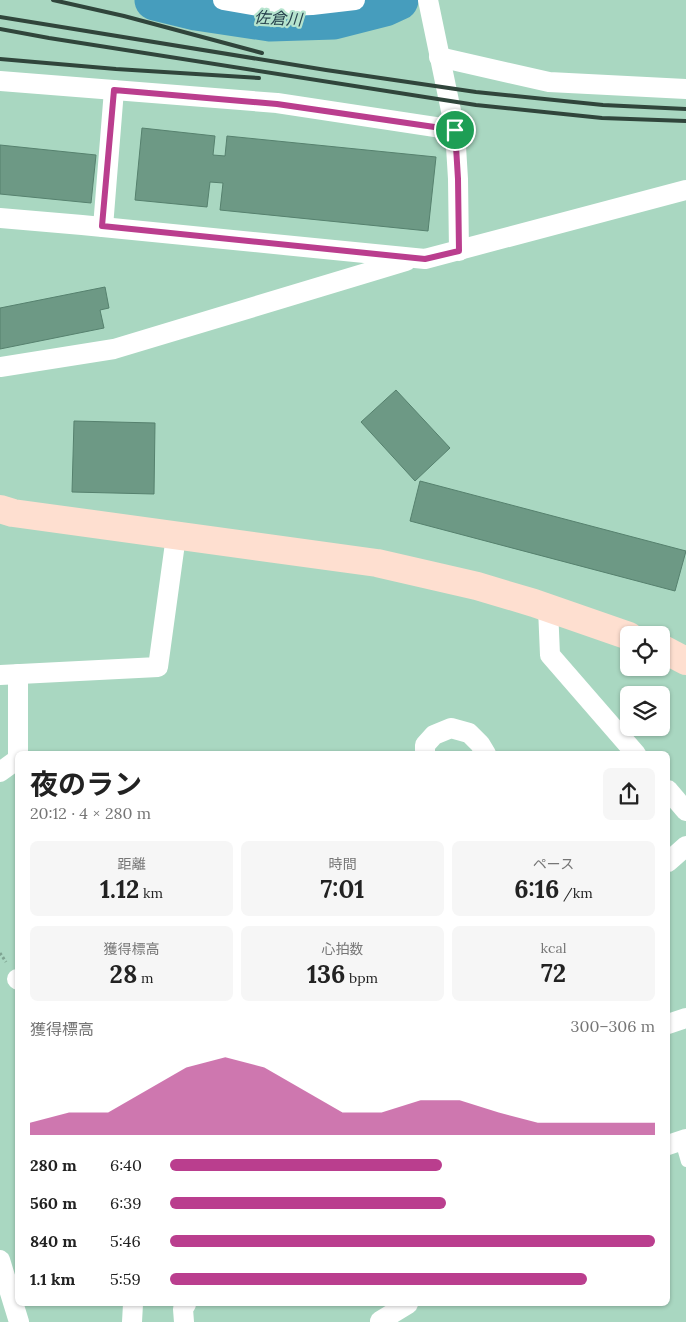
<!DOCTYPE html>
<html lang="ja">
<head>
<meta charset="utf-8">
<style>
  :root { --surface:#fff; --page:#f6f6f6; --text:#222; --muted:#767676; --accent:#ba3e8e }
  body { margin:0; font-family:Lora,"Noto Sans JP",serif; background:var(--page); color:var(--text); height:100vh; display:flex; flex-direction:column; font-size:19px; white-space:nowrap }
  * { box-sizing:border-box; margin:0 }
  p { font-size:16px; color:var(--muted) }
  .icon { flex:none; width:28px; height:28px; fill:none; stroke:currentColor; stroke-width:2; stroke-linecap:round; stroke-linejoin:round }
  .map { position:relative; flex:1; overflow:hidden }
  .panel { position:absolute; left:15px; top:751px; width:655px; height:555px; display:flex; flex-direction:column; background:var(--surface); border-radius:8px; box-shadow:0 1px 4px #0004 }
  .panel>* { flex:none }
  .tools { position:absolute; left:620px; top:626px; display:grid; gap:10px }
  .tools a { display:grid; place-items:center; width:50px; height:50px; border-radius:8px; background:var(--surface); box-shadow:0 1px 4px #0004; font-size:25px }
  .pin { position:absolute; display:grid; place-items:center; width:42px; height:42px; color:#fff; margin:-21px; border:2px solid #fff; border-radius:50%; box-shadow:0 1px 5px #0007 }
  .round { display:grid; place-items:center; flex:none; width:52px; height:52px; border-radius:8px; background:var(--page) }
  .head { display:flex; align-items:center; justify-content:space-between; height:85px; padding:0 15px }
  h1 { font-size:28px; font-weight:700; line-height:38px }
  .metrics { display:grid; grid-template-columns:repeat(3,1fr); gap:8px; height:85px; padding:5px 15px }
  .metrics div { display:grid; align-content:center; border-radius:8px; background:var(--page); text-align:center }
  .metrics b { font-size:25px; font-weight:700 }
  .metrics small { font-size:14px; font-weight:400 }
  .metrics p { font-size:14px }
  .chart { height:140px; padding:10px 15px }
  .chart p { display:flex; justify-content:space-between }
  .chart svg { width:100%; height:90px; margin-top:5px; fill:var(--accent); opacity:.7 }
  ul { padding:0 15px; list-style:none; font-size:16px }
  li { display:grid; grid-template-columns:80px 60px 1fr; align-items:center; height:38px }
  li i { height:12px; border-radius:6px; background:var(--accent) }
  .map>svg:first-child { display:block }
  .lines { fill:none; stroke-linecap:round; stroke-linejoin:round }
  .river { stroke:#469dbd; stroke-width:41 }
  .building { fill:#6d9985; stroke:#56816e }
  .path { stroke:#7fa492; stroke-width:3; stroke-dasharray:2.5 2.5; stroke-linecap:butt }
  .lane { stroke:#fff; stroke-width:10 }
  .street { stroke:#fff; stroke-width:20 }
  .secondary { stroke:#fedfd0; stroke-width:28 }
  .rail { stroke:#30453b; stroke-width:4 }
  .route-casing { stroke:#fff; stroke-width:10 }
  .route { stroke:#ba3e8e; stroke-width:6 }
  .labels { text-anchor:middle; dominant-baseline:central; stroke-width:4.5; stroke-linejoin:round; paint-order:stroke }
  .water-label { font-size:16px; font-style:italic; fill:#28434e; stroke:#b6e4ce }
</style>
</head>
<body>
<div class="map">
<svg width="686" height="1322" viewBox="0 0 686 1322">
  <rect width="100%" height="100%" fill="#a9d7c1"/>
  <g class="lines">
    <path class="river" d="M155 0 196 10 270 21 334 19 385 6 398 0"/>
  </g>
  <g class="building">
    <path d="M142 128 215 136 213 155 225 156 227 136 436 157 428 231 220 210 223 183 210 182 207 207 135 200Z"/>
    <path d="M0 145 96 155 91 203 0 194Z"/>
    <path d="M105 287 109 308 100 310 104 328 0 349V308Z"/>
    <path d="M396 390 450 448 415 481 361 422Z"/>
    <path d="M74 421 155 423 154 494 72 492Z"/>
    <path d="M420 481 686 551 675 591 410 521Z"/>
  </g>
  <g class="lines">
    <path class="path" d="M0 953 6 962"/>
    <path class="lane" d="M680 1141 686 1162"/>
    <g class="street">
      <path d="M223 0 265 7 312 5 355 0"/>
      <path d="M428 0 455 130 458 179 459 251"/>
      <path d="M439 57 549 82 686 89"/>
      <path d="M0 81 277 103 455 130"/>
      <path d="M0 218 82 225 425 259 686 190"/>
      <path d="M103 227 114 90"/>
      <path d="M0 367 114 349 406 261"/>
      <path d="M548 608 550 655 636 754"/>
      <path d="M18 674V754"/>
      <path d="M0 675 158 667 176 536"/>
      <path d="M425 754V745L434 735 451 728 469 733 480 744 486 754"/>
      <path d="M0 772 18 759"/>
      <path d="M668 790 686 811"/>
      <path d="M668 862 686 846"/>
      <path d="M17 979 18 980"/>
      <path d="M668 1024 686 1018"/>
      <path d="M668 1145 686 1139"/>
      <path d="M0 1260 19 1322"/>
      <path d="M380 1321 408 1304"/>
      <path d="M132 1322 133 1304"/>
      <path d="M184 1322 183 1309 186 1304"/>
    </g>
    <g class="secondary">
      <path d="M0 509 13 513 377 563 477 586 534 603 629 636"/>
      <path d="M661 648 686 661"/>
    </g>
    <g class="rail">
      <path d="M53 0 124 16 262 53"/>
      <path d="M0 17 326 70 476 92 603 105 686 109"/>
      <path d="M0 29 49 38 476 105 602 118 686 121"/>
      <path d="M0 59 116 69 259 78"/>
    </g>
  </g>
  <g class="lines">
    <g class="route-casing">
      <path id="route" d="M114 90 277 104 455 130 458 179 459 251 425 259 102 226Z"/>
    </g>
    <use href="#route" class="route"/>
  </g>
  <g class="labels">
    <g class="water-label">
      <text transform="translate(278 18) rotate(3)">佐倉川</text>
    </g>
  </g>
</svg>
<div class="tools">
<a><svg class="icon" aria-label="locate" viewBox="0 0 24 24"><circle cx="12" cy="12" r="6"/><path d="M12 2v4M12 18v4M2 12h4M18 12h4"/></svg></a>
<a><svg class="icon" aria-label="layers" viewBox="0 0 24 24"><path d="M12 4l9 5-9 5-9-5zM3 14l9 5 9-5"/></svg></a>
</div>
<div class="pin" style="left:455px;top:130px;background:#1e9e55"><svg class="icon" aria-label="arrive" viewBox="0 0 24 24"><path d="M6 21V4h12l-3 4 3 4H6"/></svg></div>
<section class="panel">
<div class="head"><div><h1>夜のラン</h1><p>20:12 · 4 × 280 m</p></div><a class="round"><svg class="icon" aria-label="share" viewBox="0 0 24 24"><path d="M12 15V3M7 8l5-5 5 5M5 13v7h14v-7"/></svg></a></div>
<div class="metrics">
<div><p>距離</p><b>1.12<small> km</small></b></div>
<div><p>時間</p><b>7:01</b></div>
<div><p>ペース</p><b>6:16<small> /km</small></b></div>
</div>
<div class="metrics">
<div><p>獲得標高</p><b>28<small> m</small></b></div>
<div><p>心拍数</p><b>136<small> bpm</small></b></div>
<div><p>kcal</p><b>72</b></div>
</div>
<div class="chart"><p><span>獲得標高</span>300–306 m</p>
<svg viewBox="0 0 160 44" preserveAspectRatio="none"><path d="M0 44V38L10 33L20 33L30 22L40 11L50 6L60 11L70 22L80 33L90 33L100 27L110 27L120 33L130 38L140 38L150 38L160 38V44z"/></svg>
</div>
<ul>
<li><b>280 m</b>6:40<i style="width:56%"></i></li>
<li><b>560 m</b>6:39<i style="width:57%"></i></li>
<li><b>840 m</b>5:46<i style="width:100%"></i></li>
<li><b>1.1 km</b>5:59<i style="width:86%"></i></li>
</ul>
</section>
</div>
</body>
</html>
